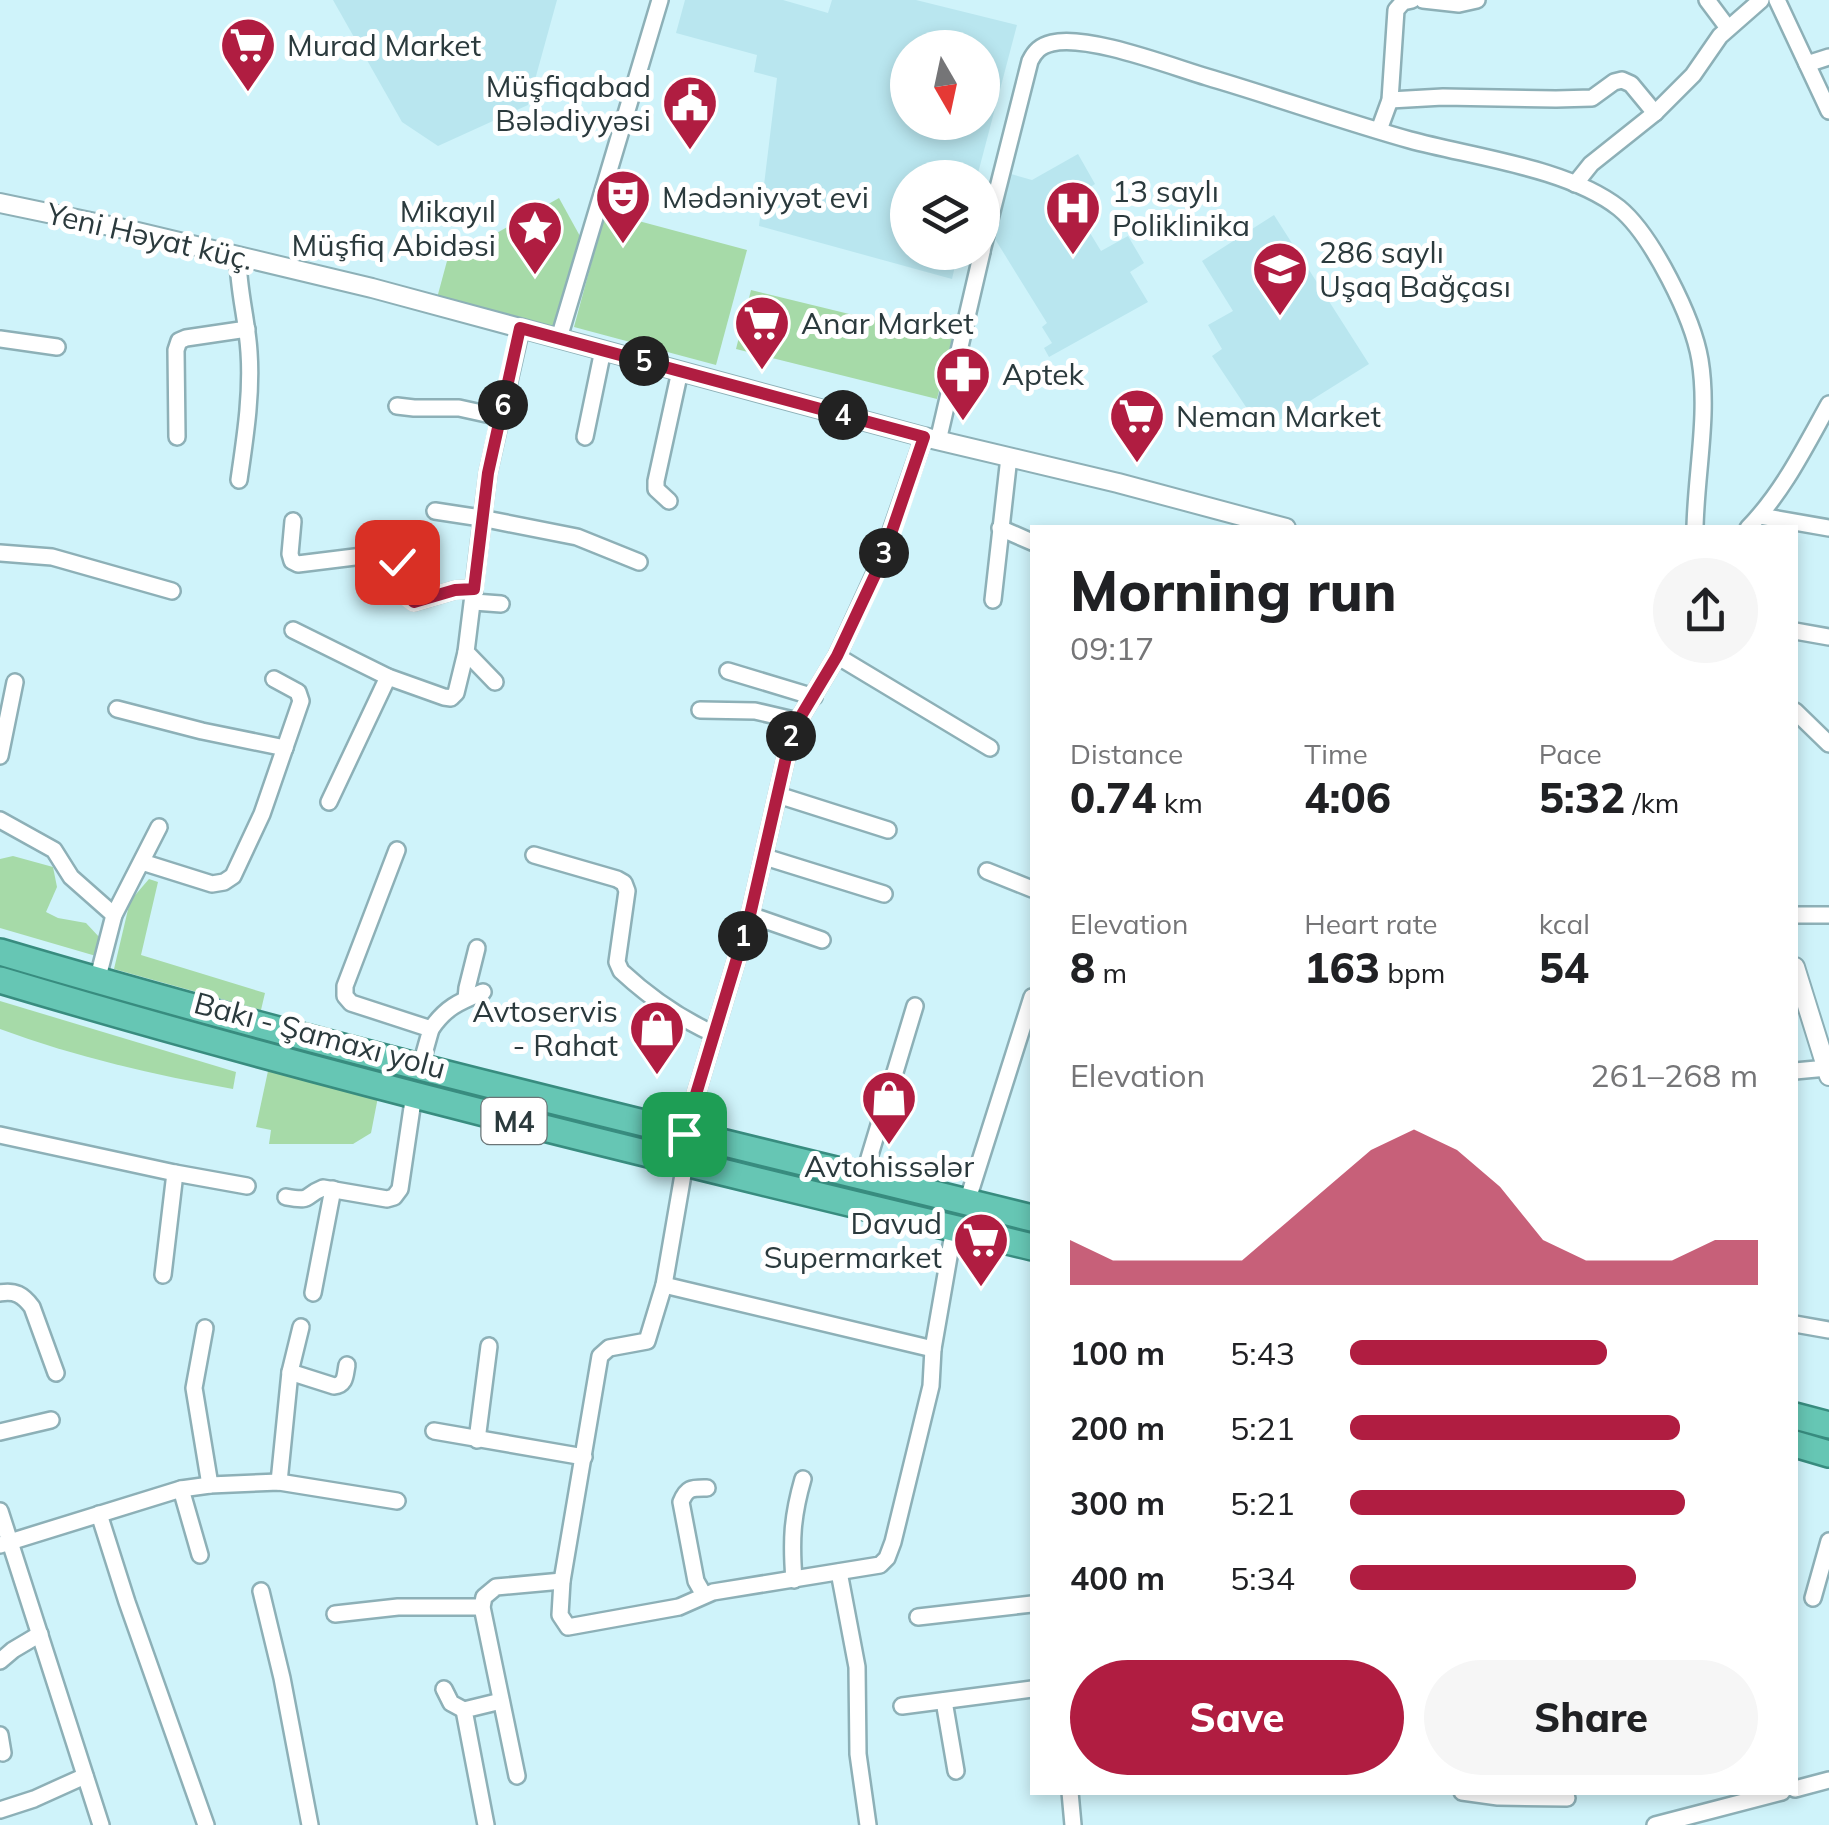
<!DOCTYPE html>
<html lang="en">
<head>
<meta charset="utf-8">
<style>
  :root { --surface:#fff; --page:#f6f6f6; --text:#202124; --muted:#757577; --accent:#b01d41 }
  body { margin:0; font-family:Mulish,sans-serif; background:var(--page); color:var(--text); height:100vh; display:flex; flex-direction:column; font-size:38px; white-space:nowrap }
  * { box-sizing:border-box; margin:0 }
  p { font-size:32px; color:var(--muted) }
  .icon { flex:none; width:55px; height:55px; fill:none; stroke:currentColor; stroke-width:2; stroke-linecap:round; stroke-linejoin:round }
  .map { position:relative; flex:1; overflow:hidden }
  .side { position:absolute; left:1030px; top:525px; width:768px; height:1270px; display:flex; flex-direction:column; background:var(--surface); border-radius:0px; box-shadow:0 5px 15px #0003 }
  .side>* { flex:none }
  .needle { width:65px; rotate:171deg }
  .controls { position:absolute; left:890px; top:30px; display:grid; gap:20px }
  .controls a { display:grid; place-items:center; width:110px; height:110px; border-radius:50%; background:var(--surface); box-shadow:0 5px 15px #0003; font-size:50px }
  .pin { position:absolute; display:grid; place-items:center; width:85px; height:85px; color:#fff; margin:-42px; border-radius:20px; box-shadow:0 5px 15px #0006 }
  .km { position:absolute; width:50px; height:50px; margin:-25px; border-radius:50%; background:#222; color:#fff; font-size:28px; line-height:50px; text-align:center }
  .round { display:grid; place-items:center; flex:none; width:105px; height:105px; border-radius:52px; background:var(--page) }
  .head { display:flex; align-items:center; justify-content:space-between; height:170px; padding:0 40px }
  h1 { font-size:55px; font-weight:800; line-height:75px }
  .stats { display:grid; grid-template-columns:repeat(3,1fr); gap:15px; height:170px; padding:10px 40px }
  .stats div { display:grid; align-content:center }
  .stats b { font-size:42px; font-weight:800 }
  .stats small { font-size:28px; font-weight:400 }
  .stats p { font-size:28px }
  .chart { height:280px; padding:20px 40px }
  .chart p { display:flex; justify-content:space-between }
  .chart svg { width:100%; height:180px; margin-top:10px; fill:var(--accent); opacity:.7 }
  .primary-button { display:flex; gap:20px; margin-top:auto; padding:20px 40px }
  .primary-button a { flex:1; height:115px; border-radius:60px; background:var(--accent); color:#fff; font-size:40px; font-weight:800; line-height:115px; text-align:center }
  .primary-button a+a { background:var(--page); color:var(--text) }
  ul { padding:0 40px; list-style:none; font-size:32px }
  li { display:grid; grid-template-columns:160px 120px 1fr; align-items:center; height:75px }
  li i { height:25px; border-radius:12px; background:var(--accent) }
  .map>svg:first-child { display:block }
  .built { fill:#b9e6ef; fill-rule:evenodd }
  .green { fill:#a6daa8 }
  .lines { fill:none; stroke-linecap:round; stroke-linejoin:round }
  .minor-casing { stroke:#8db0b7; stroke-width:20 }
  .tertiary-casing { stroke:#8db0b7; stroke-width:22 }
  .trunk-casing { stroke:#388c7f; stroke-width:30 }
  .minor { stroke:#fff; stroke-width:15 }
  .tertiary { stroke:#fff; stroke-width:18 }
  .trunk { stroke:#66c6b4; stroke-width:25 }
  .route-casing { stroke:#fff; stroke-width:20 }
  .route { stroke:#b01d41; stroke-width:12 }
  .labels { text-anchor:middle; dominant-baseline:central; stroke-width:10; stroke-linejoin:round; paint-order:stroke }
  .shield { fill:#fff; stroke:#6b7577; stroke-width:2.5 }
  .shield-label { font-size:28px; font-weight:bold; fill:#2b3a3d }
  .poi-label { font-size:30px; fill:#2b3a3d; stroke:#fff; text-anchor:start }
  .street-label { font-size:30px; fill:#2b3a3d; stroke:#fff }
</style>
</head>
<body>
<div class="map">
<svg width="1829" height="1825" viewBox="0 0 1829 1825">
  <rect width="100%" height="100%" fill="#cff3fa"/>
  <g class="built">
    <path d="M333 0H557L528 105 438 146 402 122Z"/>
    <path d="M685 0H783L828 13 832 0H916L1017 25 977 177 908 178V252L958 253 952 279 759 226 777 78 754 72 757 55 676 33ZM908 48H982V122H908Z"/>
    <path d="M1078 154 1095 184 1070 200 1101 251 1128 236 1144 263 1130 272 1148 302 1049 357 1044 348 1052 343 1042 327 1047 323 995 239 1011 174 1032 180Z"/>
    <path d="M1274 215 1369 364 1262 431 1212 356 1222 349 1208 325 1233 311 1202 261Z"/>
  </g>
  <g class="green">
    <path d="M559 198 581 238 558 329 437 298 447 261Z"/>
    <path d="M605 212 747 250 716 365 574 327Z"/>
    <path d="M751 290 952 339 937 399 736 349Z"/>
    <path d="M13 856 53 867 57 887 46 912 58 918 86 923 100 938 96 956 0 928V859Z"/>
    <path d="M149 879 158 882 141 955 265 993 261 1010 114 969 130 901Z"/>
    <path d="M0 1001 236 1072 233 1089C155 1075 75 1057 0 1029Z"/>
    <path d="M268 1071 378 1097 371 1133 353 1144H269L271 1130 256 1127Z"/>
  </g>
  <g class="lines">
    <g class="minor-casing">
      <g id="minor">
        <path d="M1423 0 1459 4 1477 0"/>
        <path d="M1707 0 1728 28"/>
        <path d="M1777 0 1829 111"/>
        <path d="M1807 64 1829 57"/>
        <path d="M1390 100 1443 97 1556 99 1592 98 1614 82 1622 80 1631 84 1655 113"/>
        <path d="M1379 130 1390 100 1396 10 1403 2 1412 0"/>
        <path d="M1575 184 1591 164 1655 113 1693 75 1720 36 1761 0"/>
        <path d="M982 251 1030 61C1035 51 1040 46 1052 43 1087 34 1170 66 1207 77 1275 97 1342 121 1410 140 1473 157 1568 168 1619 208 1652 235 1693 318 1700 360 1709 415 1696 473 1695 528"/>
        <path d="M238 257C238 290 247 319 249 352 252 395 245 438 239 480"/>
        <path d="M559 338 660 0"/>
        <path d="M0 339 57 347"/>
        <path d="M397 406 414 408H459L500 417"/>
        <path d="M177 437 176 350 179 341 186 338 247 329"/>
        <path d="M585 437 603 350"/>
        <path d="M938 441 982 252"/>
        <path d="M669 501 656 489V481L680 371"/>
        <path d="M435 511 481 518 577 537 639 562"/>
        <path d="M1760 516 1829 528"/>
        <path d="M293 521 290 554 292 561 298 564 379 554C408 560 397 584 414 602L455 590 474 589"/>
        <path d="M1000 528 1032 542"/>
        <path d="M1748 528C1783 492 1805 447 1829 404"/>
        <path d="M0 553 52 557 172 591"/>
        <path d="M993 600 1009 457"/>
        <path d="M474 602 501 604"/>
        <path d="M293 630 388 677 444 697 451 698 456 693 466 652"/>
        <path d="M1795 631 1829 637"/>
        <path d="M837 656 990 748"/>
        <path d="M728 671 814 697"/>
        <path d="M495 682 466 652 488 473 521 328"/>
        <path d="M117 709 202 731 285 748"/>
        <path d="M700 710 755 711 798 721"/>
        <path d="M1795 711 1829 744"/>
        <path d="M0 756 15 682"/>
        <path d="M778 795 888 830"/>
        <path d="M329 802 388 677"/>
        <path d="M0 820 54 850 71 877 114 915"/>
        <path d="M397 850 345 986V996L351 1003 431 1029 420 1068"/>
        <path d="M534 855 617 879 624 883 627 891 617 962 621 971C649 997 679 1018 714 1034"/>
        <path d="M765 857 884 894"/>
        <path d="M142 862 212 884 224 882 233 876 262 814 301 701 298 692 274 679"/>
        <path d="M987 871 1032 889"/>
        <path d="M750 915 822 940"/>
        <path d="M1795 915H1829"/>
        <path d="M97 981 114 915 159 827"/>
        <path d="M466 999 467 988 477 948"/>
        <path d="M431 1029C446 1007 459 1002 483 992"/>
        <path d="M1795 1071 1827 1068"/>
        <path d="M684 1134 750 915 792 731 837 656 881 560 924 437"/>
        <path d="M0 1135 175 1173 247 1186"/>
        <path d="M685 1163 664 1285 647 1341 609 1348 600 1356 562 1581 560 1615 568 1627 679 1607 713 1592 880 1565 887 1558 893 1542 931 1386 933 1349 954 1228"/>
        <path d="M863 1178 915 1006"/>
        <path d="M286 1197C313 1202 303 1196 323 1188L387 1199 394 1197 400 1189 414 1094"/>
        <path d="M967 1202 1032 997"/>
        <path d="M163 1275 175 1173"/>
        <path d="M664 1285 933 1349"/>
        <path d="M0 1293C15 1290 23 1295 32 1307L56 1373"/>
        <path d="M313 1293 333 1189"/>
        <path d="M1795 1324 1829 1330"/>
        <path d="M205 1328 194 1388 210 1485"/>
        <path d="M290 1372 334 1386C346 1385 345 1375 347 1365"/>
        <path d="M434 1431 584 1457"/>
        <path d="M0 1432 51 1420"/>
        <path d="M477 1440 489 1346"/>
        <path d="M279 1482 290 1372 301 1327"/>
        <path d="M181 1489 200 1555"/>
        <path d="M0 1511 101 1825"/>
        <path d="M99 1514 127 1602 206 1825"/>
        <path d="M0 1545 181 1489 210 1485 279 1482 397 1501"/>
        <path d="M839 1572 857 1667 858 1754 868 1825"/>
        <path d="M794 1580C791 1541 792 1517 803 1479"/>
        <path d="M261 1591 282 1678 310 1825"/>
        <path d="M704 1595 696 1581 681 1502C687 1487 692 1488 707 1488"/>
        <path d="M1813 1598 1829 1541"/>
        <path d="M335 1614 398 1607H482"/>
        <path d="M918 1617 1032 1604"/>
        <path d="M0 1661 13 1650 40 1634"/>
        <path d="M444 1689 451 1703 464 1710"/>
        <path d="M944 1701 956 1771"/>
        <path d="M902 1706 1032 1689"/>
        <path d="M0 1735 3 1753"/>
        <path d="M517 1776 482 1607 484 1597 496 1587 562 1581"/>
        <path d="M1795 1789 1829 1780"/>
        <path d="M1070 1792 1073 1825"/>
        <path d="M1462 1792 1498 1797 1567 1798"/>
        <path d="M0 1810 34 1799 85 1776"/>
        <path d="M486 1825 464 1710 501 1701"/>
        <path d="M1655 1825 1782 1792"/>
      </g>
    </g>
    <g class="tertiary-casing">
      <g id="tertiary">
        <path d="M0 203 129 230 372 288 924 437 1118 483 1286 528"/>
        <path d="M1795 967 1829 1076"/>
      </g>
    </g>
    <g class="trunk-casing">
      <g id="trunk">
        <path d="M0 952C341 1053 687 1133 1032 1218"/>
        <path d="M0 980C341 1082 687 1164 1032 1247"/>
        <path d="M1795 1416 1829 1425"/>
        <path d="M1795 1444 1829 1454"/>
      </g>
    </g>
    <use href="#minor" class="minor"/>
    <use href="#tertiary" class="tertiary"/>
    <use href="#trunk" class="trunk"/>
  </g>
  <g class="lines">
    <g class="route-casing">
      <path id="route" d="M397 562 408 597 414 602 455 590 474 589 488 473 520 328 924 437 882 560 837 656 792 731 750 915 684 1134"/>
    </g>
    <use href="#route" class="route"/>
  </g>
  <defs>
    <g id="supermarket-pin" transform="scale(2.875)"><path d="M0 17L-7.5 6A9.5 9.5 0 1 1 7.5 6Z" fill="#b01d41" stroke="#fff"/><path d="M-6-5.5h2.5l.6 2H6L4.5 2H-2.5L-4.4-4H-6ZM-1.5 3.2a1.3 1.3 0 1 0 .1 0ZM3 3.2a1.3 1.3 0 1 0 .1 0Z" fill="#fff"/></g>
    <g id="civic-pin" transform="scale(2.875)"><path d="M0 17L-7.5 6A9.5 9.5 0 1 1 7.5 6Z" fill="#b01d41" stroke="#fff"/><path d="M-.6-6.5H3V-4.5H.6V-3L4-1V1h2V6H-6V1h2V-1L-.6-3ZM-1.2 2.5V6h2.4V2.5Z" fill="#fff"/></g>
    <g id="theatre-pin" transform="scale(2.875)"><path d="M0 17L-7.5 6A9.5 9.5 0 1 1 7.5 6Z" fill="#b01d41" stroke="#fff"/><path d="M-5-5.5Q0-4 5-5.5V0Q5 5 0 6Q-5 5-5 0ZM-3.3-2.5H-1v1.5H-3.3ZM1-2.5H3.3v1.5H1ZM-2.8 1Q0 5.5 2.8 1Z" fill="#fff"/></g>
    <g id="hospital-pin" transform="scale(2.875)"><path d="M0 17L-7.5 6A9.5 9.5 0 1 1 7.5 6Z" fill="#b01d41" stroke="#fff"/><path d="M-5-5h3v3.5h4V-5h3V5h-3V1.5h-4V5h-3Z" fill="#fff"/></g>
    <g id="sight-pin" transform="scale(2.875)"><path d="M0 17L-7.5 6A9.5 9.5 0 1 1 7.5 6Z" fill="#b01d41" stroke="#fff"/><path d="M0-6L1.8-2.2L6-1.7L2.9 1.2L3.7 5.4L0 3.3L-3.7 5.4L-2.9 1.2L-6-1.7L-1.8-2.2Z" fill="#fff"/></g>
    <g id="school-pin" transform="scale(2.875)"><path d="M0 17L-7.5 6A9.5 9.5 0 1 1 7.5 6Z" fill="#b01d41" stroke="#fff"/><path d="M0-5L7-2L0 1L-7-2ZM-4 1L0 2.5L4 1V4Q0 6-4 4Z" fill="#fff"/></g>
    <g id="pharmacy-pin" transform="scale(2.875)"><path d="M0 17L-7.5 6A9.5 9.5 0 1 1 7.5 6Z" fill="#b01d41" stroke="#fff"/><path d="M-2-6h4v4h4v4h-4v4h-4v-4h-4v-4h4Z" fill="#fff"/></g>
    <g id="shop-pin" transform="scale(2.875)"><path d="M0 17L-7.5 6A9.5 9.5 0 1 1 7.5 6Z" fill="#b01d41" stroke="#fff"/><path d="M-5-2.5h2.3a2.7 3.5 0 0 1 5.4 0H5L5.5 6h-11ZM-1.5-2.5h3a1.5 2.3 0 0 0-3 0Z" fill="#fff"/></g>
  </defs>
  <g fill-rule="evenodd">
    <use href="#supermarket-pin" x="248" y="45"/>
    <use href="#civic-pin" x="690" y="103"/>
    <use href="#theatre-pin" x="623" y="197"/>
    <use href="#hospital-pin" x="1073" y="208"/>
    <use href="#sight-pin" x="535" y="228"/>
    <use href="#school-pin" x="1280" y="269"/>
    <use href="#supermarket-pin" x="762" y="323"/>
    <use href="#pharmacy-pin" x="963" y="374"/>
    <use href="#supermarket-pin" x="1137" y="416"/>
    <use href="#shop-pin" x="657" y="1028"/>
    <use href="#shop-pin" x="889" y="1098"/>
    <use href="#supermarket-pin" x="981" y="1240"/>
  </g>
  <g class="labels">
    <rect class="shield" x="481.5" y="1098" width="65" height="46" rx="8"/>
    <g class="shield-label">
      <text x="514" y="1121">M4</text>
    </g>
    <g class="poi-label">
      <text x="287" y="45">Murad Market</text>
      <text x="651" y="86" text-anchor="end">Müşfiqabad<tspan x="651" dy="34">Bələdiyyəsi</tspan></text>
      <text x="1112" y="191">13 saylı<tspan x="1112" dy="34">Poliklinika</tspan></text>
      <text x="662" y="197">Mədəniyyət evi</text>
      <text x="496" y="211" text-anchor="end">Mikayıl<tspan x="496" dy="34">Müşfiq Abidəsi</tspan></text>
      <text x="1319" y="252">286 saylı<tspan x="1319" dy="34">Uşaq Bağçası</tspan></text>
      <text x="801" y="323">Anar Market</text>
      <text x="1002" y="374">Aptek</text>
      <text x="1176" y="416">Neman Market</text>
      <text x="618" y="1011" text-anchor="end">Avtoservis<tspan x="618" dy="34">- Rahat</tspan></text>
      <text x="889" y="1166" text-anchor="middle">Avtohissələr</text>
      <text x="942" y="1223" text-anchor="end">Davud<tspan x="942" dy="34">Supermarket</tspan></text>
    </g>
    <g class="street-label">
      <text transform="translate(150 236) rotate(13)">Yeni Həyat küç.</text>
      <text transform="translate(320 1035) rotate(15)">Bakı - Şamaxı yolu</text>
    </g>
  </g>
</svg>
<div class="controls">
<a><svg class="needle" viewBox="-14 -14 28 28"><path d="M0-13l5 13h-10z" fill="#e53935"/><path d="M0 13l5-13h-10z" fill="#757577"/></svg></a>
<a><svg class="icon" aria-label="layers" viewBox="0 0 24 24"><path d="M12 4l9 5-9 5-9-5zM3 14l9 5 9-5"/></svg></a>
</div>
<div class="pin" style="left:684px;top:1134px;background:#1e9e55"><svg class="icon" aria-label="arrive" viewBox="0 0 24 24"><path d="M6 21V4h12l-3 4 3 4H6"/></svg></div>
<div class="pin" style="left:397px;top:562px;background:#d93025"><svg class="icon" aria-label="check" viewBox="0 0 24 24"><path d="M5 12l5 5 9-10"/></svg></div>
<b class="km" style="left:743px;top:936px">1</b>
<b class="km" style="left:791px;top:736px">2</b>
<b class="km" style="left:884px;top:553px">3</b>
<b class="km" style="left:843px;top:415px">4</b>
<b class="km" style="left:644px;top:361px">5</b>
<b class="km" style="left:503px;top:405px">6</b>
<section class="side">
<div class="head"><div><h1>Morning run</h1><p>09:17</p></div><a class="round"><svg class="icon" aria-label="share" viewBox="0 0 24 24"><path d="M12 15V3M7 8l5-5 5 5M5 13v7h14v-7"/></svg></a></div>
<div class="stats">
<div><p>Distance</p><b>0.74<small> km</small></b></div>
<div><p>Time</p><b>4:06</b></div>
<div><p>Pace</p><b>5:32<small> /km</small></b></div>
</div>
<div class="stats">
<div><p>Elevation</p><b>8<small> m</small></b></div>
<div><p>Heart rate</p><b>163<small> bpm</small></b></div>
<div><p>kcal</p><b>54</b></div>
</div>
<div class="chart"><p><span>Elevation</span>261–268 m</p>
<svg viewBox="0 0 160 44" preserveAspectRatio="none"><path d="M0 44V33L10 38L20 38L30 38L40 38L50 29L60 20L70 11L80 6L90 11L100 20L110 33L120 38L130 38L140 38L150 33L160 33V44z"/></svg>
</div>
<ul>
<li><b>100 m</b>5:43<i style="width:63%"></i></li>
<li><b>200 m</b>5:21<i style="width:81%"></i></li>
<li><b>300 m</b>5:21<i style="width:82%"></i></li>
<li><b>400 m</b>5:34<i style="width:70%"></i></li>
</ul>
<div class="primary-button"><a>Save</a><a>Share</a></div>
</section>
</div>
</body>
</html>
